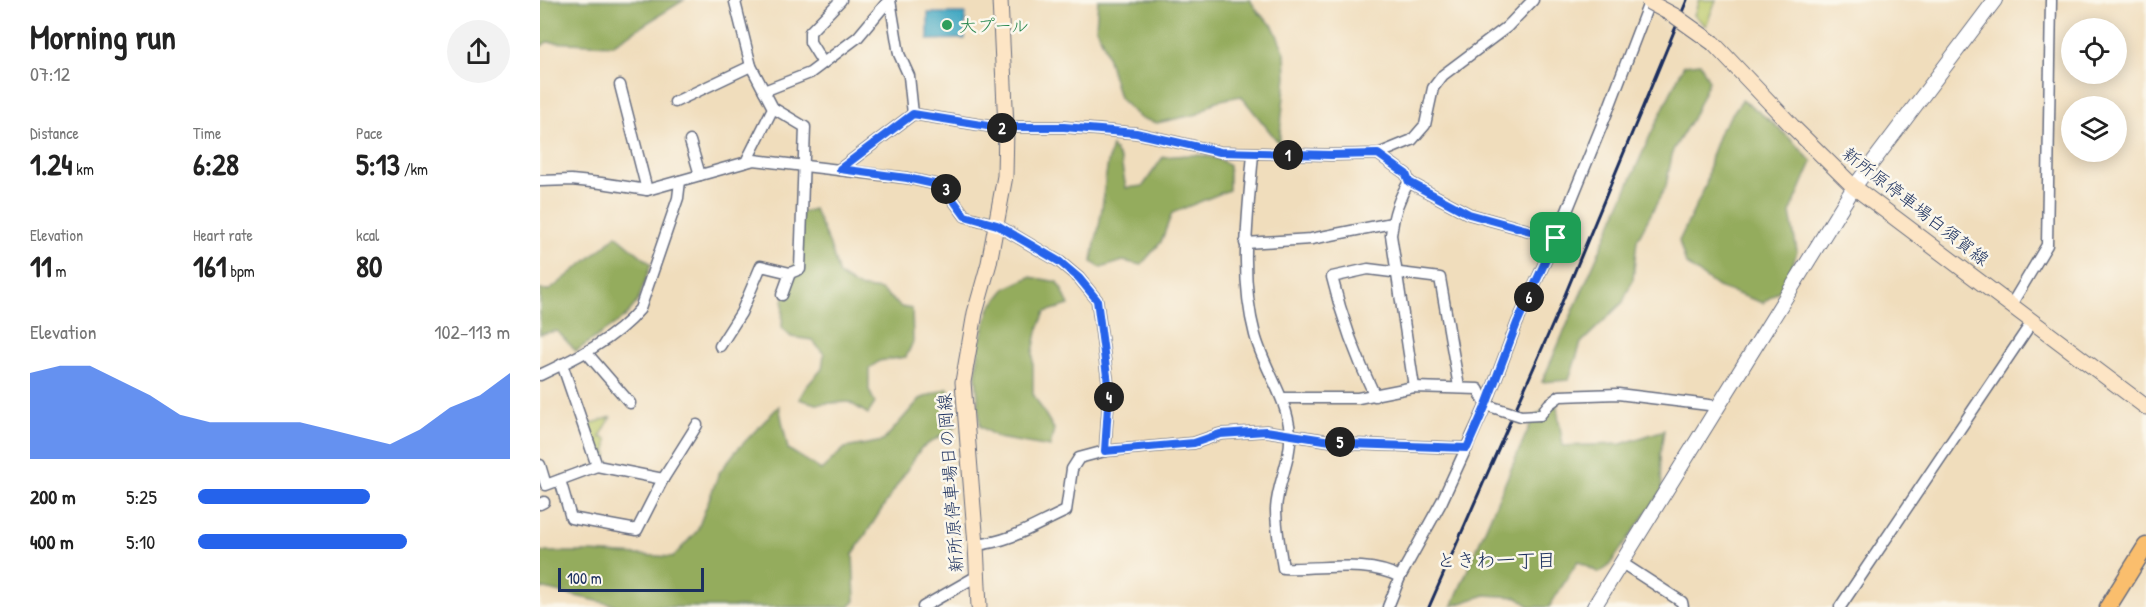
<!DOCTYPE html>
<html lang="en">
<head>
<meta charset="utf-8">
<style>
  :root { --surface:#fff; --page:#f2f2f2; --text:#222; --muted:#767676; --accent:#2563eb }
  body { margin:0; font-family:"Patrick Hand","Klee One",sans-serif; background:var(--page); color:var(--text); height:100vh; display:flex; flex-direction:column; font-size:22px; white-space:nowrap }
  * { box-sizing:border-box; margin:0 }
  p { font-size:20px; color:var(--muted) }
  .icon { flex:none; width:33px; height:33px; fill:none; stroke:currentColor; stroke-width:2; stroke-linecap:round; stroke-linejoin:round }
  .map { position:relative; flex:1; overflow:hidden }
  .panel { display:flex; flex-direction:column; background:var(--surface); width:540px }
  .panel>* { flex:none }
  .tools { position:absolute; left:1521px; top:18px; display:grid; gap:12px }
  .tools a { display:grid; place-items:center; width:66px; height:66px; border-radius:50%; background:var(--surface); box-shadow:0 3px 15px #0003; font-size:30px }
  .scale { position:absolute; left:18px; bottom:15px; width:146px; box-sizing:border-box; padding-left:6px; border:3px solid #1b2f5e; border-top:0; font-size:16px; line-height:21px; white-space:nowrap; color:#1b2f5e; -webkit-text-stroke:4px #fbf7ec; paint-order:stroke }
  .pin { position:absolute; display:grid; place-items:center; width:51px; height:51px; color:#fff; margin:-26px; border-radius:12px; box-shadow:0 3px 9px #0006 }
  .km { position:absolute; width:30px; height:30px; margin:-15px; border-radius:50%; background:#222; color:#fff; font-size:16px; line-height:30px; text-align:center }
  .round { display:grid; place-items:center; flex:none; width:63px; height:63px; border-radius:32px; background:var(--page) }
  .head { display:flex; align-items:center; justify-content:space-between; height:102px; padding:0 30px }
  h1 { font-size:33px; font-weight:700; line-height:45px }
  .stats { display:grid; grid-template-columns:repeat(3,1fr); gap:9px; height:102px; padding:6px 30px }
  .stats div { display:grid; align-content:center }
  .stats b { font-size:30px; font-weight:700 }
  .stats small { font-size:16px; font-weight:400 }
  .stats p { font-size:16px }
  .chart { height:168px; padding:12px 30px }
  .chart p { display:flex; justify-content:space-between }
  .chart svg { width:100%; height:108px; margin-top:6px; fill:var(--accent); opacity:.7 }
  ul { padding:0 30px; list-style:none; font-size:20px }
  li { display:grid; grid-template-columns:96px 72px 1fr; align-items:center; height:45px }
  li i { height:15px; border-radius:8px; background:var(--accent) }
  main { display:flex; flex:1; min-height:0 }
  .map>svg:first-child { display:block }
  .green { fill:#bbc869; stroke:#6b7c64; stroke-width:1.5 }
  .forest { fill:#94ac5d; stroke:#586e5e; stroke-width:1.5 }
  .water { fill:#42a8c2; stroke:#2e6c90; stroke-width:1.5 }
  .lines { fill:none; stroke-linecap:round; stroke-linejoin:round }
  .minor-casing { stroke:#666c7f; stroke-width:13 }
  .tertiary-casing { stroke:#666c7f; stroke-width:16 }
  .secondary-casing { stroke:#666c7f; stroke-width:17 }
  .primary-casing { stroke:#666c7f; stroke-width:19 }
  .minor { stroke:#fff; stroke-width:10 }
  .tertiary { stroke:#fff; stroke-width:14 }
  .secondary { stroke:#fde5c5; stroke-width:15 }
  .primary { stroke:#fabe6d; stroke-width:16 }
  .rail { stroke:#1b2f5e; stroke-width:3 }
  .minor-bridge-casing { stroke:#666c7f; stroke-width:13; stroke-linecap:butt }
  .secondary-bridge-casing { stroke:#666c7f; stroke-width:17; stroke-linecap:butt }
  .minor-bridge { stroke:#fff; stroke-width:10 }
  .secondary-bridge { stroke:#fde5c5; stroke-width:15 }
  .route-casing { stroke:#fff; stroke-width:12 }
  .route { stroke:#2563eb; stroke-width:8 }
  .leisure-dot { fill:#2e9e5b; stroke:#fbf7ec; stroke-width:2 }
  .labels { text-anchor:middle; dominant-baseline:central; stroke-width:5; stroke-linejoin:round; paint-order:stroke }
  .leisure-label { font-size:18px; fill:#27864d; stroke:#fbf7ec; text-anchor:start }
  .street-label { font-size:18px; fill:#1b2f5e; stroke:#fbf7ec }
  .neighbourhood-label { font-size:20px; fill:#1b2f5e; stroke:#fbf7ec }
</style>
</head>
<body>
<main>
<section class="panel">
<div class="head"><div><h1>Morning run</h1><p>07:12</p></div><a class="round"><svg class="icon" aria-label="share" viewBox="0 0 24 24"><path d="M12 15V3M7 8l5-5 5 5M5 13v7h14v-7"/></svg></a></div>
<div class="stats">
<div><p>Distance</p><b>1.24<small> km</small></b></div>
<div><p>Time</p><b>6:28</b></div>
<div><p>Pace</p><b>5:13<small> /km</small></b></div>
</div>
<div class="stats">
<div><p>Elevation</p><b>11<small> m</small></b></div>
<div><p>Heart rate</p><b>161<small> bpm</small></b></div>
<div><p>kcal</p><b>80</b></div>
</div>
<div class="chart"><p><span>Elevation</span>102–113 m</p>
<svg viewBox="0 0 160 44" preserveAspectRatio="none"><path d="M0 44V9L10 6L20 6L30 12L40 18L50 26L60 29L70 29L80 29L90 29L100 32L110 35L120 38L130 32L140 23L150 18L160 9V44z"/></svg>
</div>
<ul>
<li><b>200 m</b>5:25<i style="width:55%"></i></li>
<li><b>400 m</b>5:10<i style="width:67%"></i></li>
</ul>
</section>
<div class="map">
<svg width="1606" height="607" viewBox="0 0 1606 607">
  <rect width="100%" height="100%" fill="#fbf7ec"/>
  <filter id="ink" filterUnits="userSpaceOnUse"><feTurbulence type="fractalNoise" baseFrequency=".0167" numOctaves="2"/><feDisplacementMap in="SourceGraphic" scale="12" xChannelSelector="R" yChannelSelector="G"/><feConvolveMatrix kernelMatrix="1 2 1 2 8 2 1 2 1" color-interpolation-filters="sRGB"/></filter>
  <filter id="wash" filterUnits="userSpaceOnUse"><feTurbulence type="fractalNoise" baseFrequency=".008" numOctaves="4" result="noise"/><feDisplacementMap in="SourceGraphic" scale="24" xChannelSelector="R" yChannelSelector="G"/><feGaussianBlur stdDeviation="1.35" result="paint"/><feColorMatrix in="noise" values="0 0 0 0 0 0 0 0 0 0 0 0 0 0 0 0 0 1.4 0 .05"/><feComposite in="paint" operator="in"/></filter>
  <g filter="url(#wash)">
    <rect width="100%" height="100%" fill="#f0ddbc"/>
    <g class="green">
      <path d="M1159 0H1176L1166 26 1154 15Z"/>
      <path d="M71 417 60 437 67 439V458L59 462 47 425Z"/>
    </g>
    <g class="forest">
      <path d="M0 0H144L72 45 7 42 0 47Z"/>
      <path d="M558 0H710L718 12 733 26 745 53 746 77 739 143 701 96 676 101 658 114 617 123 600 118 579 98 564 45 556 28Z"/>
      <path d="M1160 63 1169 81 1152 119 1133 150 1126 186 1097 240 1093 279 1083 302 1041 343 1029 380 1002 382 1109 138 1144 65Z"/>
      <path d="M1202 100C1228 117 1251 138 1272 162L1250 213 1257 251 1246 285 1223 303 1178 287 1146 264 1139 241 1166 185 1171 156 1181 129Z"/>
      <path d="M572 146 581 161 586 188 603 186 623 157C648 155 667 151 689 165V190L632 213 621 242 601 265 583 261 561 268 552 262C553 247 558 235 560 220 565 195 564 171 572 146Z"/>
      <path d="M274 209 291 248 299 275 318 287 341 290 361 307 372 309 373 342 366 357 339 361 329 369V390L335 403 328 414 309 402 276 404 259 399 266 387 282 369 284 354 272 340 251 337 242 328 243 301 255 262 261 213Z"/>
      <path d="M76 235 111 264 98 301 85 317 36 351 17 331 0 334V290H10L65 246Z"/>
      <path d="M490 277 518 282 529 305 505 312 497 332 493 352V394L514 429 510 447 458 438 440 426 436 374 440 341 450 308 466 288Z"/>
      <path d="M408 388 416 427 381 448 313 554 315 601 309 607H83L0 588V552H49L133 557 157 531 179 473 195 452 239 406 248 449 281 470 305 448 343 441 380 399Z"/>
      <path d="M1016 400 1023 446 1081 444 1124 430 1120 456 1122 491 1068 567 1059 573 1038 561 1009 607H991L976 597 945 595 912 606 993 418Z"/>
    </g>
    <path class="water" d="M388 13H425V39L388 40Z"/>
  </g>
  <g filter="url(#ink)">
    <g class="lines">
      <g class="minor-casing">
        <g id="minor">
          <path d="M197 0 195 2 211 66 233 108 206 162"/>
          <path d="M350 0 359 54 369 76 373 114 466 129"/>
          <path d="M283 63 270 42V32L301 0"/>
          <path d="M80 85 107 190"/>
          <path d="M224 91 270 73 318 37 349 0"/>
          <path d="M135 102 211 66"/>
          <path d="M466 127H524L596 133 680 152 791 155 838 154 872 140 885 125 893 88 903 75 967 27 993 0"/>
          <path d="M150 141 160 175"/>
          <path d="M713 154C708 215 699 275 715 335 724 369 747 397 750 433 752 458 737 484 736 509 736 528 740 549 743 568 782 570 825 559 860 577"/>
          <path d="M838 154 866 174 869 182 929 214 1016 238"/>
          <path d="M300 169 373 114"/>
          <path d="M0 181 31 180 61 183 107 190 214 160 367 178 403 186 425 216 457 225 520 262 539 278 557 300 569 391 565 451"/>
          <path d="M869 182C859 197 853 217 851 235L874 387"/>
          <path d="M705 243 771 239 852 223"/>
          <path d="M242 295 250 273"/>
          <path d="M1471 305 1507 245 1511 0"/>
          <path d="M180 346 201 313 221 266 250 273 260 269 265 127 233 108"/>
          <path d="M46 352 90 403"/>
          <path d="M0 375C36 358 74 340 100 309L138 198 140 181"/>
          <path d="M835 396C816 357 802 319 792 277L828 269 900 278 919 387"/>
          <path d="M742 398H818L874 387 938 389 946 405"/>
          <path d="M1000 415 1009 404 1020 396 1078 394 1177 406"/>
          <path d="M0 465 6 485 57 466 22 364"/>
          <path d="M57 466 123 479 157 425"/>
          <path d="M20 480 31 518 97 530 123 479"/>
          <path d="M0 504 4 502"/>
          <path d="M436 545C472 541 493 526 526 511L532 469 539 458 565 451 654 443 680 434 726 431 810 444 927 448"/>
          <path d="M1082 563 1142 602 1143 607"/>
          <path d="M383 607 437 576"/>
          <path d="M848 607 860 577 902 501 946 405 977 323 1016 238 1068 110 1110 0"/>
          <path d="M1300 607 1492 322"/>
        </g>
      </g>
      <g class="tertiary-casing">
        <path id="tertiary" d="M1054 607 1314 187 1455 0"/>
      </g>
      <g class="secondary-casing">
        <g id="secondary">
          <path d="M1173 43 1252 126 1314 187 1606 407"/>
          <path d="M439 607 436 545 423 382 435 313 449 263 465 176 466 127 460 0"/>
        </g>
      </g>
      <g class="primary-casing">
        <path id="primary" d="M1568 607 1606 546"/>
      </g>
      <use href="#minor" class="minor"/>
      <use href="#tertiary" class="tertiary"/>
      <use href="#secondary" class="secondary"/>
      <use href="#primary" class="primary"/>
      <path class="rail" d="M889 607 1015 319 1147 0"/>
      <g class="minor-bridge-casing">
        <path id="minor-bridge" d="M946 405 981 416 1000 415"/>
      </g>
      <g class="secondary-bridge-casing">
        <path id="secondary-bridge" d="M1109 2 1135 16 1173 43"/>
      </g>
      <use href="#minor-bridge" class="minor-bridge"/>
      <use href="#secondary-bridge" class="secondary-bridge"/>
    </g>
  </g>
  <g class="lines" filter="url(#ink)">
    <g class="route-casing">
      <path id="route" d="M373 114 466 129V127H524L596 133 680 152 791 155 838 154 866 174 869 182 929 214 1016 238 977 323 946 405 927 448 810 444 726 431 680 434 654 443 565 451 569 391 557 300 539 278 520 262 457 225 425 216 403 186 367 178 300 169Z"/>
    </g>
    <use href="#route" class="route"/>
  </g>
  <circle class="leisure-dot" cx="407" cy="25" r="6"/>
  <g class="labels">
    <g class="leisure-label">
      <text x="419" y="25">大プール</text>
    </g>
    <g class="street-label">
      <text transform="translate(1376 206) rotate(38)">新所原停車場白須賀線</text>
      <text transform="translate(410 483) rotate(-94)">新所原停車場日の岡線</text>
    </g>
    <g class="neighbourhood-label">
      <text x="956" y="559">ときわ一丁目</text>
    </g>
  </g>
</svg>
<div class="tools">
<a><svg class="icon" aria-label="locate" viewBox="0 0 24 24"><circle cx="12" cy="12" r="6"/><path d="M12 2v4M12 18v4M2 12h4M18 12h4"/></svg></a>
<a><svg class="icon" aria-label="layers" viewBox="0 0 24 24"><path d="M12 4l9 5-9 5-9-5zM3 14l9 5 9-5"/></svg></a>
</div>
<div class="scale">100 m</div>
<div class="pin" style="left:1016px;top:238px;background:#1e9e55"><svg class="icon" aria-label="arrive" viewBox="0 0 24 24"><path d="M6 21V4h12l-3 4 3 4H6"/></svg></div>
<b class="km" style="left:748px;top:155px">1</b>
<b class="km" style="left:462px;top:128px">2</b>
<b class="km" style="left:406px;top:189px">3</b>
<b class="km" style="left:569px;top:397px">4</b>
<b class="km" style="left:800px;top:442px">5</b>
<b class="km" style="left:989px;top:297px">6</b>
</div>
</main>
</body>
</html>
